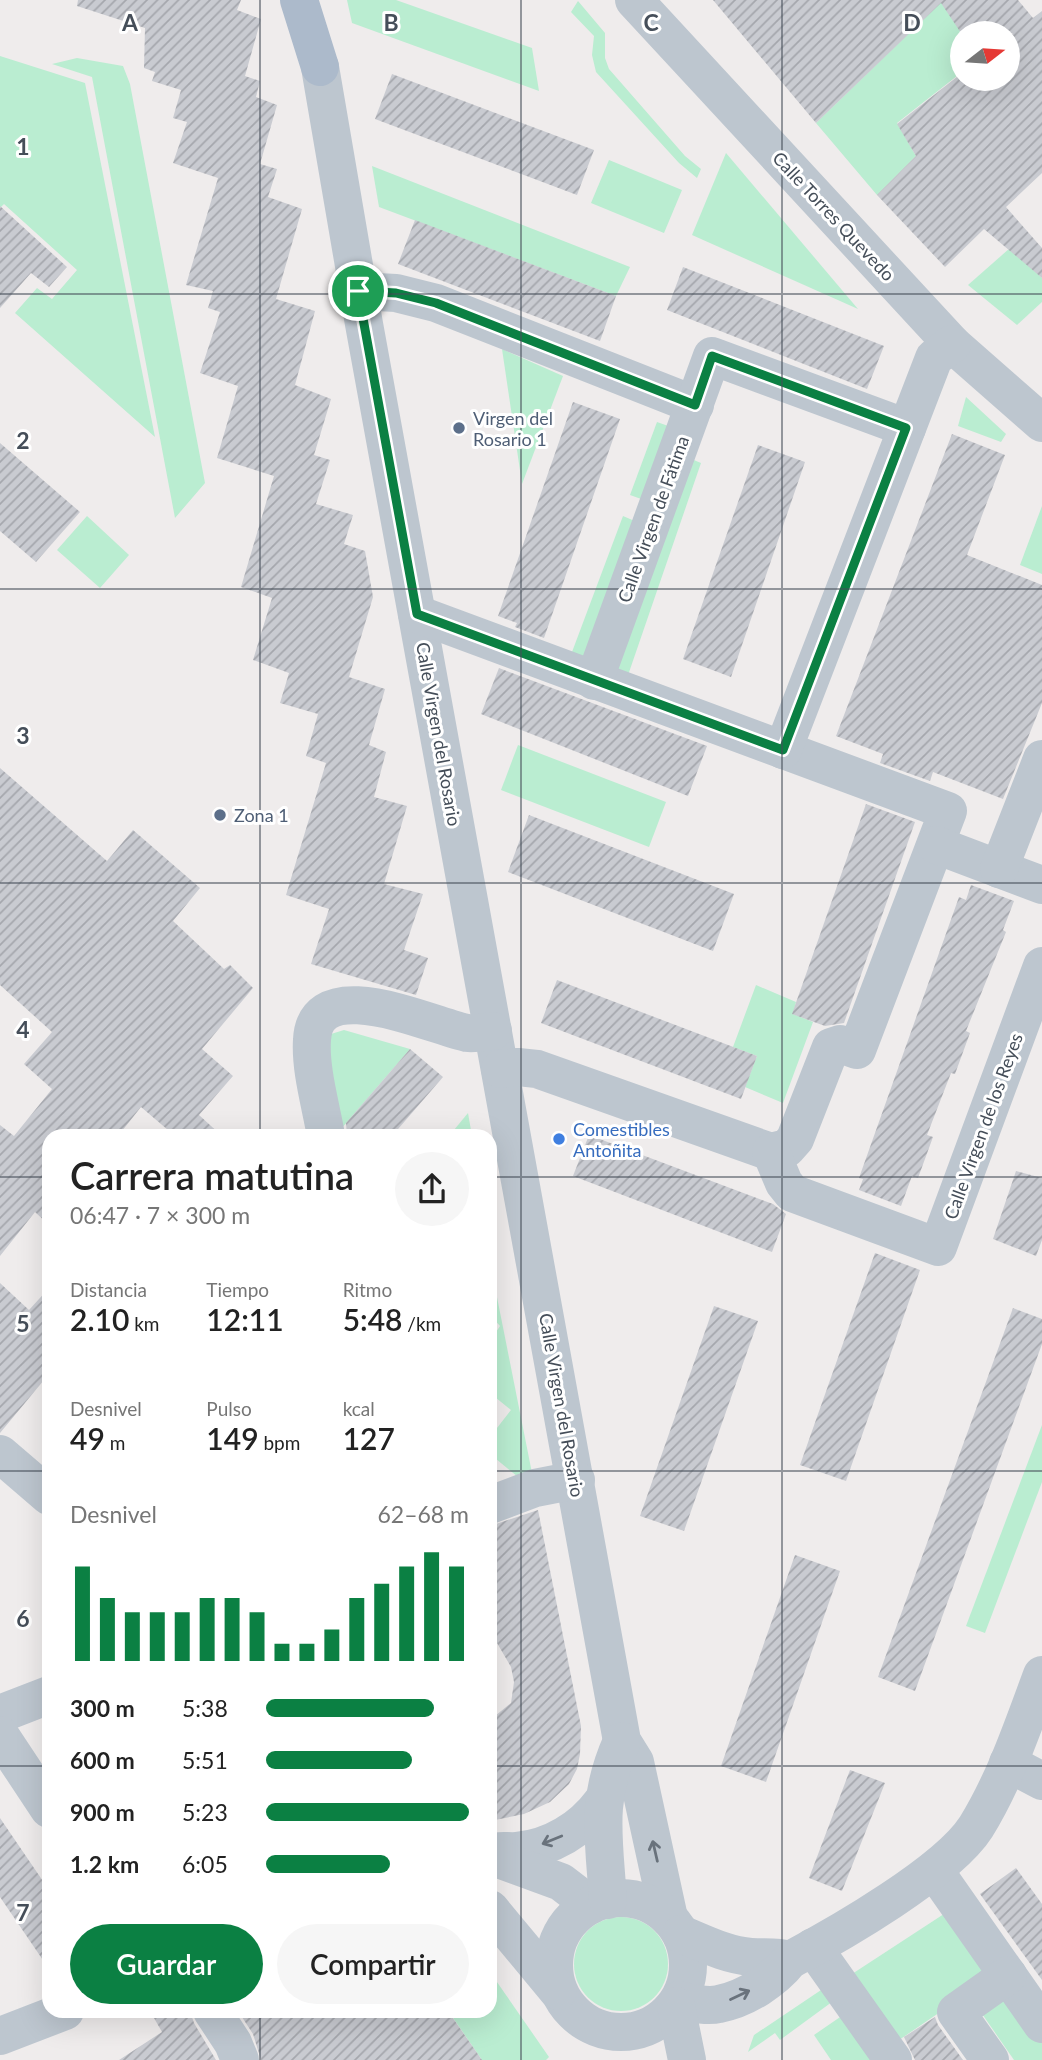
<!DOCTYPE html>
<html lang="es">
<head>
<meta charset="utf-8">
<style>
  :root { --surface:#fff; --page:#f6f6f6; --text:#222; --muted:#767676; --accent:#0b8043 }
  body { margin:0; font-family:Lato,sans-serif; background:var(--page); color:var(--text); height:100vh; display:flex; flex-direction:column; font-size:26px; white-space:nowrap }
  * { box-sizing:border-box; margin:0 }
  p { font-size:23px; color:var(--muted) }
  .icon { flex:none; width:38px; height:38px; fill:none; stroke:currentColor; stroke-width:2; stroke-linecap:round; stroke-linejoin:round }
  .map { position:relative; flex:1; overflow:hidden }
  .panel { position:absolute; left:42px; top:1129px; width:455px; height:889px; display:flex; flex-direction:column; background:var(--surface); border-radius:21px; box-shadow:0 7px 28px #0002 }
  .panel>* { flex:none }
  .needle { width:46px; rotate:73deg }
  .controls { position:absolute; left:950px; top:21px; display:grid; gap:14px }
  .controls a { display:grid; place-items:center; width:70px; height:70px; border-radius:50%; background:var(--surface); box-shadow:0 7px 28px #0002; font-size:35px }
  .pin { position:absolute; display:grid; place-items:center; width:60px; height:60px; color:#fff; margin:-30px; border:4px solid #fff; border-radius:50%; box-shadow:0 2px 7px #0007 }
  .round { display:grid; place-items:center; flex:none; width:74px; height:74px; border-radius:37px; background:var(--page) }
  .overview { display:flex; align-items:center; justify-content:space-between; height:119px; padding:0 28px }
  h1 { font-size:38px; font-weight:600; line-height:52px }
  .figures { display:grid; grid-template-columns:repeat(3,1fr); gap:10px; height:119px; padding:7px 28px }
  .figures div { display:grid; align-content:center }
  .figures b { font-size:30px; font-weight:600 }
  .figures small { font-size:19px; font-weight:400 }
  .figures p { font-size:19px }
  .chart { height:196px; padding:14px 28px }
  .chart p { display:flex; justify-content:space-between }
  .chart svg { width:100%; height:126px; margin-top:7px; stroke:var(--accent); stroke-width:6 }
  .button { display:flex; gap:14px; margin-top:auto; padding:14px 28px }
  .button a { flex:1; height:80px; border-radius:42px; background:var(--accent); color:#fff; font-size:28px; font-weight:600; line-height:80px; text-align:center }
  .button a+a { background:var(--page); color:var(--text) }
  ul { padding:0 28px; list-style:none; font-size:23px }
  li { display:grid; grid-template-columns:112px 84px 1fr; align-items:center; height:52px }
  li i { height:18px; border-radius:9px; background:var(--accent) }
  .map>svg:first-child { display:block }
  .grass { fill:#baedd1 }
  .building { fill:url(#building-hatch) }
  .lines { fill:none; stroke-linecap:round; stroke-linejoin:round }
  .minor { stroke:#bdc6cf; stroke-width:38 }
  .major { stroke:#acbacb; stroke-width:38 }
  .oneway { stroke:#69727c }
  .route-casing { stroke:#fff; stroke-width:14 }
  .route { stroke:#0b8043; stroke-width:9 }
  .grid { fill:none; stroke:#454e59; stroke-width:2; stroke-opacity:0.55 }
  .service-dot { fill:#5c6f8a; stroke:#fff; stroke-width:2.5 }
  .shop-dot { fill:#3f7fe0; stroke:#fff; stroke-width:2.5 }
  .labels { text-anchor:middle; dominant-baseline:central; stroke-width:6; stroke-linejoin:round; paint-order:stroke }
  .street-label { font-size:18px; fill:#454e59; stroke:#fff }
  .service-label { font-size:18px; fill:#4e5e75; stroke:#fff; text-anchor:start }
  .shop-label { font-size:18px; fill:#366cbe; stroke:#fff; text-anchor:start }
  .grid-label { font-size:23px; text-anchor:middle; font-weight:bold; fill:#454e59; stroke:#fff; stroke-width:6; stroke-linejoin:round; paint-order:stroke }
</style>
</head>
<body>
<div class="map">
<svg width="1042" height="2060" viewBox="0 0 1042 2060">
  <defs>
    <pattern id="building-hatch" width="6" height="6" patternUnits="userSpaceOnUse" patternTransform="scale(1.75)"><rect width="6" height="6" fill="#c9cbd1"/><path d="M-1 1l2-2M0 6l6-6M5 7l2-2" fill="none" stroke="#a5a7ad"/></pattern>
  </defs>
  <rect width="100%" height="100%" fill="#efecec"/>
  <g class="grass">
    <path d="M347 0H396L532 48 539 91 352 23Z"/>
    <path d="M930 0H964L979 20 960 32 962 72 897 123 916 156 877 195 816 123 936 7Z"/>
    <path d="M578 1 605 33V58L609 69 685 156 701 169 697 178 679 163 596 72 592 55 594 36 571 12Z"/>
    <path d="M0 56 85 83 155 437 15 313 37 288 52 299 77 270 4 204 0 208Z"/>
    <path d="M77 58 123 66 130 84 205 483 175 518 92 77 52 64Z"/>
    <path d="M726 153 858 309 692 235Z"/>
    <path d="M609 160 682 190 664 233 591 203Z"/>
    <path d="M372 166 630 267 616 296 379 207Z"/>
    <path d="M1010 248 1042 278V302L1017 325 968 285Z"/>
    <path d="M502 349 563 376 522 484Z"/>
    <path d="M966 397 1006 434 1001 442 958 426Z"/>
    <path d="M657 422 671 427 644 500 630 495Z"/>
    <path d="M689 458 701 463 626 681 614 677Z"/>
    <path d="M1042 506V574L1020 565Z"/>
    <path d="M87 516 129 555 100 588 57 550Z"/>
    <path d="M623 516 637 522 584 666 569 660Z"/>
    <path d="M518 745 666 802 649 847 501 790Z"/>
    <path d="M756 985 796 1002 793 1014 813 1022 783 1103 745 1087 757 1056 733 1047Z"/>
    <path d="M344 1030 410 1049 341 1129 326 1048 331 1034Z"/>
    <path d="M468 1113 472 1136H449Z"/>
    <path d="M492 1272 532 1473 518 1477 490 1454V1437L511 1410 490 1393V1341L500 1326 490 1315Z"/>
    <path d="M1042 1425V1482L985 1633 966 1626Z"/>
    <path d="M950 1910 993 1976 899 2040 852 1974Z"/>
    <circle cx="621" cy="1964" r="47"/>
    <path d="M490 1972 549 2057 546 2060H482L449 2012 490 2011Z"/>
    <path d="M827 1986 836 1999 780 2040 775 2033 748 2052 754 2035Z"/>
    <path d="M1006 1988 1042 2039V2060H1014L978 2008Z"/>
    <path d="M846 2013 879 2060H831L814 2035Z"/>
  </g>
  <g class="building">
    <path d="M78 0H241L237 10 261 19 245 76 260 81 256 97 277 105 260 164 277 169 268 197 302 209 276 299 315 311 295 385 331 399 314 455 330 460 316 504 353 515 344 544 365 551 373 597 349 677 385 689 369 745 386 752 374 797 407 806 384 884 423 894 404 950 428 958 416 995 311 964 329 909 286 895 326 763 306 756 318 714 280 703 289 673 253 660 272 598 241 587 274 476 217 458 238 386 200 373 220 312 208 308 213 291 186 285 218 178 173 163 187 122 173 118 181 90 152 81 155 72 144 68 145 28 77 6Z"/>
    <path d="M713 0H1018L1033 18 1042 11V173L1006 207 1042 248V278L984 229 945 267 877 195 916 156 897 124 962 73V79H1008V37L1013 33H961L941 3 816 123Z"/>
    <path d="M392 74 594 150 577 195 375 119Z"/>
    <path d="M0 206 67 267 49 287 31 273 0 308Z"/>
    <path d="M415 220 616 296 600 341 398 264Z"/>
    <path d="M683 267 884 346 867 389 667 310Z"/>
    <path d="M573 402 620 419 544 638 515 627 517 623 498 616Z"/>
    <path d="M952 434 1005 455 967 555 1042 585V703L1003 799 933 772 930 781 880 763 883 754 836 736Z"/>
    <path d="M0 443 80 512 36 562 0 531Z"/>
    <path d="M758 445 805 462 731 677 683 659Z"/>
    <path d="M499 668 707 746 688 796 481 714Z"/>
    <path d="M0 768 107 861 133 830 200 888 173 921 224 969 230 965 253 988 202 1049 233 1076 199 1115 222 1136H175L141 1107 118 1136H49V1225L35 1212 0 1256V1125L14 1136 52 1089 24 1064 52 1032 0 985Z"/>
    <path d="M866 804 915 822 844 1023 825 1026 792 1014Z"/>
    <path d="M529 815 734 894 713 951 508 872Z"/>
    <path d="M971 885 1014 901 1003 930 1006 932 966 1031 970 1033 955 1074 951 1073 927 1135 933 1137 918 1178 912 1176 901 1206 859 1190 863 1179 859 1178 959 897 966 900Z"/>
    <path d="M557 980 757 1056 741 1099 541 1023Z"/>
    <path d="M410 1049 443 1077 392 1136H347L346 1123Z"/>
    <path d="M589 1135 773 1204 786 1214 772 1252 573 1176Z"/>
    <path d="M1016 1171 1042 1178V1240L1036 1256 993 1239Z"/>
    <path d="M875 1253 920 1270 846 1481 800 1465Z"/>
    <path d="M0 1283 29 1310 49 1288V1374L0 1433Z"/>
    <path d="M714 1306 758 1321 684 1531 640 1516Z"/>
    <path d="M1013 1308 1042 1319V1344L915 1691 878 1677Z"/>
    <path d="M538 1510 581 1726 580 1754 577 1769 569 1784 550 1802 524 1814 490 1821V1720L511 1703 514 1682 511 1667 490 1631V1526Z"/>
    <path d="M795 1555 840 1571 766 1782 721 1766Z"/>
    <path d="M850 1770 885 1783 842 1891 809 1878Z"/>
    <path d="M0 1818 49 1890V1969L0 1897Z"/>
    <path d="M1016 1868 1042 1904V1980L980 1894Z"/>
    <path d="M150 2011H190L194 2023 216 2060H119L162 2032Z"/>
    <path d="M238 2011H448L482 2060H261L253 2034Z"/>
    <path d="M935 2017 938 2025 963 2060H915L904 2037Z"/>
  </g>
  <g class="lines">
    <g class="minor">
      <path d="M634 0 952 344 1042 423"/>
      <path d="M320 67 364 324 622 1741 635 1762 669 1918"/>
      <path d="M358 291 396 293 436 303 695 405"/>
      <path d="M417 614 948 811 857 1050 840 1044 831 1047 795 1139 787 1148 771 1152 537 1069 518 1067 500 1069"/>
      <path d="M594 681 712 356 907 428"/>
      <path d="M783 750 934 358 952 344"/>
      <path d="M936 845 1042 885"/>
      <path d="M999 869 1042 759"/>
      <path d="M326 1136C321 1106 310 1070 312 1040 315 970 432 1026 467 1033 475 1034 485 1032 493 1031"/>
      <path d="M771 1152 784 1183 792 1193 938 1247 1042 966"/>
      <path d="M0 1454 49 1496"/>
      <path d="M490 1505 535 1488 576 1480"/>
      <path d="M0 1714 49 1695"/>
      <path d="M0 1735 49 1809"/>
      <path d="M1008 1763 1042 1781"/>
      <path d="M490 1853C501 1849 507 1852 517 1851 551 1848 582 1829 602 1802"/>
      <path d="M490 1856 561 1882 591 1905"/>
      <path d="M934 1870 1042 2024"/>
      <circle cx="621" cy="1965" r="67"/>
      <path d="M608 1900C604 1837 595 1801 622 1741"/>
      <path d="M490 1909 558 1991"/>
      <path d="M681 1934C703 1943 726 1955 751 1957 765 1958 776 1956 790 1960"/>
      <path d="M813 1947 893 2060"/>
      <path d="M679 2000C692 2003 706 2007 719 2004 746 1999 774 1980 790 1960 839 1934 947 1872 976 1827 1005 1780 1023 1726 1042 1675"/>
      <path d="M676 2006 687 2060"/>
      <path d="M212 2011 233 2043 240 2060"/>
      <path d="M0 2036 65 2011"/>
      <path d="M990 2060 956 2012 1008 1975"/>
    </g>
    <path class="major" d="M299 0 320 67"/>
  </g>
  <defs><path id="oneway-shaft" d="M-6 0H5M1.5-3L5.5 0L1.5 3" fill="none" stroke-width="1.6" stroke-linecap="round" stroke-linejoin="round" transform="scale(1.75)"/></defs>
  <g class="oneway">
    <use href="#oneway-shaft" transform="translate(552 1840) rotate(158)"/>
    <use href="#oneway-shaft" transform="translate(655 1851) rotate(-103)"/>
    <use href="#oneway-shaft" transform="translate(740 1995) rotate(-25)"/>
  </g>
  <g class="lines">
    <g class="route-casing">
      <path id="route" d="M358 291 396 293 436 303 695 405 712 356 906 428 783 750 417 614Z"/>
    </g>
    <use href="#route" class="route"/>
  </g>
  <path class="grid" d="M260 0V1136M521 0V2060M782 0V2060M0 294H1042M0 589H1042M0 883H1042M0 1177H49M490 1177H1042M0 1471H49M490 1471H1042M0 1766H49M490 1766H1042M260 2011V2060"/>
  <g class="service-dot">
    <circle cx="459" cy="428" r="7"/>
    <circle cx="220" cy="815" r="7"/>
  </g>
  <circle class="shop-dot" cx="559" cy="1139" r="7"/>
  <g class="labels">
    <g class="street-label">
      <text transform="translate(834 216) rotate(47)">Calle Torres Quevedo</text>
      <text transform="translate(653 519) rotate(-70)">Calle Virgen de Fátima</text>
      <text transform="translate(439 734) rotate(80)">Calle Virgen del Rosario</text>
      <text transform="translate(983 1126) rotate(-70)">Calle Virgen de los Reyes</text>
      <text transform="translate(562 1405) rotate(80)">Calle Virgen del Rosario</text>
    </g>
    <g class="service-label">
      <text x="473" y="418">Virgen del<tspan x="473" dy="21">Rosario 1</tspan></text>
      <text x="234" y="815">Zona 1</text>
    </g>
    <g class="shop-label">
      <text x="573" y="1129">Comestibles<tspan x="573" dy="21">Antoñita</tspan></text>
    </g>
  </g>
  <g class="grid-label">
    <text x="130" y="31">A</text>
    <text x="391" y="31">B</text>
    <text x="651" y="31">C</text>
    <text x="912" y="31">D</text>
    <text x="23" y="155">1</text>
    <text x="23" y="449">2</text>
    <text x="23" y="744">3</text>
    <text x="23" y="1038">4</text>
    <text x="23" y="1332">5</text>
    <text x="23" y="1627">6</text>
    <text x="23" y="1921">7</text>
  </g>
</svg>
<div class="controls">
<a><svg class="needle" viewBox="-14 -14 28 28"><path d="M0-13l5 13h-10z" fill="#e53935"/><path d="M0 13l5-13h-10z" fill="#767676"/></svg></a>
</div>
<div class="pin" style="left:358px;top:291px;background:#1e9e55"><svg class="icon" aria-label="arrive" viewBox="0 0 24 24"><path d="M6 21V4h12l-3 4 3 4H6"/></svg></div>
<section class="panel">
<div class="overview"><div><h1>Carrera matutina</h1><p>06:47 · 7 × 300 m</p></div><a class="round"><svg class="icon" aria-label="share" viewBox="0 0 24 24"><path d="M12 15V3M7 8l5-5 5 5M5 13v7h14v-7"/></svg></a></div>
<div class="figures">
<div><p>Distancia</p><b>2.10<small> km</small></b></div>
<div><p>Tiempo</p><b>12:11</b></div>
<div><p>Ritmo</p><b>5:48<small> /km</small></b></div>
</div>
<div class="figures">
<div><p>Desnivel</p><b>49<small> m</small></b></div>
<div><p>Pulso</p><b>149<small> bpm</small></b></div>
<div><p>kcal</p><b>127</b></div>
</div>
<div class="chart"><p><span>Desnivel</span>62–68 m</p>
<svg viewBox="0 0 160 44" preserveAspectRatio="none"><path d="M5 44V11M15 44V22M25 44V27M35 44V27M45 44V27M55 44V22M65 44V22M75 44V27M85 44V38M95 44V38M105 44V33M115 44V22M125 44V17M135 44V11M145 44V6M155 44V11"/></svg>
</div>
<ul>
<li><b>300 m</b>5:38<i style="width:83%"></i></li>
<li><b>600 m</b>5:51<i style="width:72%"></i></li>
<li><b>900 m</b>5:23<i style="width:100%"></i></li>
<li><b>1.2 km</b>6:05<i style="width:61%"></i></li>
</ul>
<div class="button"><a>Guardar</a><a>Compartir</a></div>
</section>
</div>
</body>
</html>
